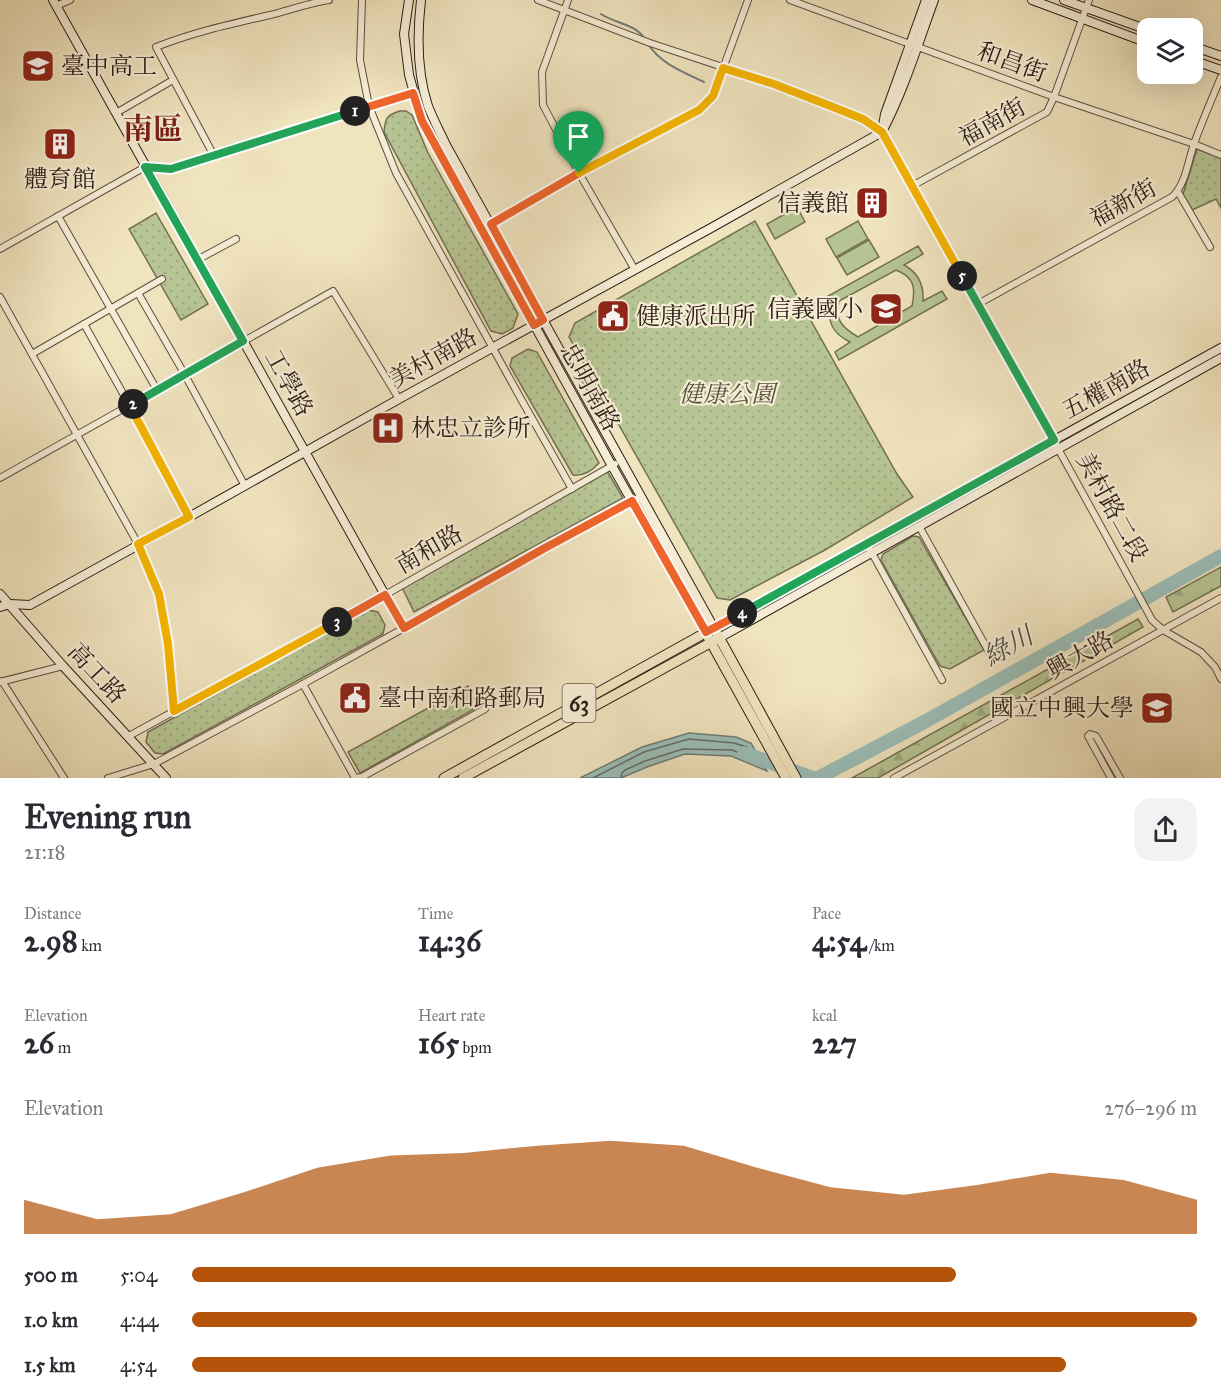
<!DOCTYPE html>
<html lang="en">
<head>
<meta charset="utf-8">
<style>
  :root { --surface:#fff; --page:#f2f2f3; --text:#2b2b33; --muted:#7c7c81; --accent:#b45309 }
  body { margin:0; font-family:"IM FELL Great Primer","Noto Serif TC",serif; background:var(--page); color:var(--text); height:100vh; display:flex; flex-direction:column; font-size:22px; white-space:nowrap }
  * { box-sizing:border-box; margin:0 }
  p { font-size:20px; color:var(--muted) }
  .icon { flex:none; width:33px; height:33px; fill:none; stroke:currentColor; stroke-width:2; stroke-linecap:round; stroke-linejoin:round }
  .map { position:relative; height:778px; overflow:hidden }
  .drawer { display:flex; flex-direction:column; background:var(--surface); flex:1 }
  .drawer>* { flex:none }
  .buttons { position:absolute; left:1137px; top:18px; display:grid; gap:12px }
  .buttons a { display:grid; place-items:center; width:66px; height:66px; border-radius:12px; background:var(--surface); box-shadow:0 6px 24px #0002; font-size:30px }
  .pin { position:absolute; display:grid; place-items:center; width:51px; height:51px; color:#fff; margin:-62px -26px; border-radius:50% 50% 50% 0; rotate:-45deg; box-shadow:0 0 6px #0007 }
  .pin .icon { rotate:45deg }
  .km { position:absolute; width:30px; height:30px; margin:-15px; border-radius:50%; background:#222; color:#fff; font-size:16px; line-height:30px; text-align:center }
  .round { display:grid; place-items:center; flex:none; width:63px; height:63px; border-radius:18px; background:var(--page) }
  .headline { display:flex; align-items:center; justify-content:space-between; height:102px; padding:0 24px }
  h1 { font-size:33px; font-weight:700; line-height:45px }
  .metrics { display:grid; grid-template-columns:repeat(3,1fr); gap:9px; height:102px; padding:6px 24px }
  .metrics div { display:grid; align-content:center }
  .metrics b { font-size:30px; font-weight:700 }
  .metrics small { font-size:16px; font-weight:400 }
  .metrics p { font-size:16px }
  .chart { height:168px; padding:12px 24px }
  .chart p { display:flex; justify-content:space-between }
  .chart svg { width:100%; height:108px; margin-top:6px; fill:var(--accent); opacity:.7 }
  ul { padding:0 24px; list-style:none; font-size:20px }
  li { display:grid; grid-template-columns:96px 72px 1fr; align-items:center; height:45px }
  li i { height:15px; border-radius:8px; background:var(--accent) }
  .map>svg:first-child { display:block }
  .grass { fill:#b7c594; stroke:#727054; stroke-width:1.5; fill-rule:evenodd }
  .forest { fill:url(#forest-firs); stroke:#727054; stroke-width:1.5 }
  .park { fill:url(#park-dots); stroke:#727054; stroke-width:1.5 }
  .water { fill:#9bbeb8; stroke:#6f7d77; stroke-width:1.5 }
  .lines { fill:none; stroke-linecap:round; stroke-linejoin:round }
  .shore { stroke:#646d66; stroke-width:1.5 }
  .stream { stroke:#6f7d77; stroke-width:2 }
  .river { stroke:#9bbeb8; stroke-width:14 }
  .street-casing { stroke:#5e4e40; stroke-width:8 }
  .secondary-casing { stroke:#2d1c15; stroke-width:10 }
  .primary-casing { stroke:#2d1c15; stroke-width:11 }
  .street { stroke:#f5edd5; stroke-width:6 }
  .secondary { stroke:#f5edd5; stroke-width:8 }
  .primary { stroke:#f0e4bf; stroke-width:9 }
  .split-1-casing { stroke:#fff; stroke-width:12 }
  .split-2-casing { stroke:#fff; stroke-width:12 }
  .split-3-casing { stroke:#fff; stroke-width:12 }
  .split-4-casing { stroke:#fff; stroke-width:12 }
  .split-5-casing { stroke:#fff; stroke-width:12 }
  .split-6-casing { stroke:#fff; stroke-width:12 }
  .split-1 { stroke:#f0652b; stroke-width:8 }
  .split-2 { stroke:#22a559; stroke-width:8 }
  .split-3 { stroke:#f5b400; stroke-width:8 }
  .split-4 { stroke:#f0652b; stroke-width:8 }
  .split-5 { stroke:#22a559; stroke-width:8 }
  .split-6 { stroke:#f5b400; stroke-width:8 }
  .labels { text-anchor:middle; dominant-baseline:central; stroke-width:4.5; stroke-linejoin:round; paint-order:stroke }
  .shield { fill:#f5edd5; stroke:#695b4f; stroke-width:1.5 }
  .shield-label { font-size:22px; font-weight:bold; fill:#2d1c15 }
  .street-label { font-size:24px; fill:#2d1c15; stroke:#f5edd5 }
  .poi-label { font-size:24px; fill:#2d1c15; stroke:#f5edd5; text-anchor:start }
  .park-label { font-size:24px; font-style:italic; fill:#564f3b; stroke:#f5edd5 }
  .water-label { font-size:26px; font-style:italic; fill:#4e4d46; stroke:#f5edd5 }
  .district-label { font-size:30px; font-weight:bold; fill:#7a1f14; stroke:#f5edd5 }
</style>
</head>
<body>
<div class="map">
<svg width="1221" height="778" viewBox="0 0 1221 778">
  <defs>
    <pattern id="forest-firs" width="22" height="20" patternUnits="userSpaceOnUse" patternTransform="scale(1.5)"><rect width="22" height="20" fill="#b7c594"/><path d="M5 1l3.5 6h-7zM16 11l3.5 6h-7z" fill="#9ea97f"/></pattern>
    <pattern id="park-dots" width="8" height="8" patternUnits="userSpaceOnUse" patternTransform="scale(1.5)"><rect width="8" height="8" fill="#b7c594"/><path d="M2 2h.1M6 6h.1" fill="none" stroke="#9ea97f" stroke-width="1.8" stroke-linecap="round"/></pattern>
  </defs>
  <rect width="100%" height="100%" fill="#f0e4bf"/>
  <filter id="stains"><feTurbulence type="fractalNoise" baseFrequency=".00333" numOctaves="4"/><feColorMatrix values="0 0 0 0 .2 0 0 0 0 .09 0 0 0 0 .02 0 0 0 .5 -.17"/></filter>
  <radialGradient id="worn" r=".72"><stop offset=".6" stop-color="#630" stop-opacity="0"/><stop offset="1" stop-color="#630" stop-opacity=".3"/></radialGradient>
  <g class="grass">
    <path d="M797 207 805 222 775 239 767 224Z"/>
    <path d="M858 221 868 239 836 257 826 239Z"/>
    <path d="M869 240 879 257 847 275 837 258Z"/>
    <path d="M918 246 923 254 904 265C919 273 924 285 923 301L942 291 947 299 839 360 835 352 850 342C834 334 826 323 831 305L816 312 812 305ZM896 270C914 277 916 287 912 306L858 337C843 328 834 320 839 301Z"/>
  </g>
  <g class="forest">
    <path d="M1221 567V586L1173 612 1166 597Z"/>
    <path d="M1138 619 1143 627 878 778H852Z"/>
  </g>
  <g class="park">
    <path d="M400 111H406L412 115 428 153 518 314 513 328 502 334 491 331 384 132C385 119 386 115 400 111Z"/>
    <path d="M1197 149 1221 158V208L1216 199 1192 210 1183 194Z"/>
    <path d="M156 213 208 304 181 320 129 229Z"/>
    <path d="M755 221 897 474 913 497 825 550 730 600 717 598 569 337 575 323Z"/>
    <path d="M528 349 537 352 599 463C592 471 583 476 573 475L510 366 512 358Z"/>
    <path d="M607 471 623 498 414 612 400 583Z"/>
    <path d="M913 536 919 537 984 650 950 669 940 666 881 560 883 554Z"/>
    <path d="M368 610 378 612 385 625 383 634 163 754 155 753 146 742 148 732Z"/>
    <path d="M468 686 478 707 360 773 348 752Z"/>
  </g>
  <path class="water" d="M689 733 736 737 751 743 767 771 731 756 685 754 647 767 621 778H580L642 747Z"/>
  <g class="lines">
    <path class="shore" d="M593 778 644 752 689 739 734 743 747 747 750 752 749 755 747 756 732 750 683 749 645 761 625 770 622 773 621 778"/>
    <g class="stream">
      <path d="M601 14C616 24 634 23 645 39"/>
      <path d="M648 44C661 64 683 72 704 82"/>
    </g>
    <g class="river">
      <path d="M744 753 813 778"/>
      <path d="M818 778 926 721 1221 556"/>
    </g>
    <g class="street-casing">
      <g id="street">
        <path d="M362 0 360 60 369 106 396 173 521 399 572 489"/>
        <path d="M538 0 650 43 774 84 839 109 863 119 882 132C972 295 1064 457 1152 620L1163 630 1201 652 1215 667 1221 679"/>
        <path d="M568 0 542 72 543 105 579 173 635 270"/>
        <path d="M790 0 1054 97 1194 144 1221 155"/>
        <path d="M56 6 70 0"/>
        <path d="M116 113 173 80"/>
        <path d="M214 156 156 47C194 32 231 24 270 15 290 10 309 3 329 0"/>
        <path d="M912 186 1047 112 1054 97 1089 0"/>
        <path d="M1178 192 1210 247"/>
        <path d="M58 216 157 390"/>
        <path d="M491 224 579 173 699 110 713 96 748 0"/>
        <path d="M0 249 145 167 171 169 413 93"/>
        <path d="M197 260 236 239"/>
        <path d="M138 293 185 375 245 486"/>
        <path d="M0 297 138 544 159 594 168 644 174 711"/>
        <path d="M978 304 1172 197C1186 184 1188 161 1194 144 1202 121 1212 99 1221 77"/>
        <path d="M84 324 130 406 189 517"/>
        <path d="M32 354 162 279"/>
        <path d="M0 478 333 291 399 399"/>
        <path d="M919 526 989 652"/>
        <path d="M867 544 942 680"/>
        <path d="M2 681 64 778"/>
        <path d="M0 682 63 666"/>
        <path d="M303 684 355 778"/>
        <path d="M129 736 385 595 615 464"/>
        <path d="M108 778 154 764 303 684 433 612 543 549 641 497"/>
        <path d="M356 778 362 777 485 709"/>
        <path d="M894 778 1221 598"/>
        <path d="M1111 778 1088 736 1090 734 1096 736 1120 778"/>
      </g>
    </g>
    <g class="secondary-casing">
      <g id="secondary">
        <path d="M53 0 404 629"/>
        <path d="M409 0 404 34 409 75 422 121 612 466 706 632"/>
        <path d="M421 0C417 35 417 73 428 106 433 119 440 132 446 145L714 628 1221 348"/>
        <path d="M1032 0 1148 43"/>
        <path d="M1064 0 1148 30"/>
        <path d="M1192 46 1221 56"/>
        <path d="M1192 60 1221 70"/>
        <path d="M883 126 885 114 926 0"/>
        <path d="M882 132C904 90 918 44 934 0"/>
        <path d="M0 594 63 666 166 778"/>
        <path d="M0 607 10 604 30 605 189 517 399 399 711 228 882 132"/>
        <path d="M719 638 1221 358"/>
      </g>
    </g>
    <g class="primary-casing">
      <g id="primary">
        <path d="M708 637 786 778"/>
        <path d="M444 778 714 628 796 778"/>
        <path d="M463 778 719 638"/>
      </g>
    </g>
    <use href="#street" class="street"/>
    <use href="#secondary" class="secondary"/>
    <use href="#primary" class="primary"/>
  </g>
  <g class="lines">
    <g class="split-1-casing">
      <path id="split-1" d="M355 111 413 93 422 121 534 325 543 320 491 224 579 173"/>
    </g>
    <g class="split-2-casing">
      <path id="split-2" d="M133 404 243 341 145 167 171 169 355 111"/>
    </g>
    <g class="split-3-casing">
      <path id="split-3" d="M133 404 130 406 189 517 138 544 159 594 168 644 174 711 337 622"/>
    </g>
    <g class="split-4-casing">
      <path id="split-4" d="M337 622 385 595 404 628 543 549 632 501 706 632 742 613"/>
    </g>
    <g class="split-5-casing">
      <path id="split-5" d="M742 613 1054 440 962 276"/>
    </g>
    <g class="split-6-casing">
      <path id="split-6" d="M579 173 699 110 713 96 723 68 774 84 838 109 863 119 882 132 962 276"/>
    </g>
    <use href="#split-1" class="split-1"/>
    <use href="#split-2" class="split-2"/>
    <use href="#split-3" class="split-3"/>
    <use href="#split-4" class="split-4"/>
    <use href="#split-5" class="split-5"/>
    <use href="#split-6" class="split-6"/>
  </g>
  <defs>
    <g id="school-square" transform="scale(1.725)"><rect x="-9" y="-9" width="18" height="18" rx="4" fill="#8f2418" stroke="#f5edd5"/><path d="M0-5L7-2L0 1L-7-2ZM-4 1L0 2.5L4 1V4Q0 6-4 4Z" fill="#fff"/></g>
    <g id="building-square" transform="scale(1.725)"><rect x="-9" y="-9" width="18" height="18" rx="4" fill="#8f2418" stroke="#f5edd5"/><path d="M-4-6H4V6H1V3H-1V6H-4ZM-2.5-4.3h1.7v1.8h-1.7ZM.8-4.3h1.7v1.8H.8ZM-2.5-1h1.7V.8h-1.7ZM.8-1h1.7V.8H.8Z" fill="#fff"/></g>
    <g id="civic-square" transform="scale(1.725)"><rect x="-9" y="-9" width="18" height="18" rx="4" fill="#8f2418" stroke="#f5edd5"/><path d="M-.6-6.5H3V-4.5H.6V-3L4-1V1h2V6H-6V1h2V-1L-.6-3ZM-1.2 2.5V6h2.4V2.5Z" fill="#fff"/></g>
    <g id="hospital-square" transform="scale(1.725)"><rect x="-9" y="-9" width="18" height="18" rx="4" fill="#8f2418" stroke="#f5edd5"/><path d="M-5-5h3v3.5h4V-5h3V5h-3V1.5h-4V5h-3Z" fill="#fff"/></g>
    <g id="university-square" transform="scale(1.725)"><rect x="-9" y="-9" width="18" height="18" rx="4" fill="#8f2418" stroke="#f5edd5"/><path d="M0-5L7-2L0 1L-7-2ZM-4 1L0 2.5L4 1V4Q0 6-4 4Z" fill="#fff"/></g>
  </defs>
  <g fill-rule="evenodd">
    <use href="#school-square" x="38" y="66"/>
    <use href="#building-square" x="60" y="144"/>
    <use href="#building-square" x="872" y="203"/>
    <use href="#school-square" x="886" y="309"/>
    <use href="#civic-square" x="613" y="316"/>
    <use href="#hospital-square" x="388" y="428"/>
    <use href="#civic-square" x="355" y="698"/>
    <use href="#university-square" x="1157" y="708"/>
  </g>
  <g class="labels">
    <rect class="shield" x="562.5" y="684" width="33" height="38" rx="4.5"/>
    <g class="shield-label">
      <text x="579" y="703">63</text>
    </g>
    <g class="street-label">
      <text transform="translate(1012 62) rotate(20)">和昌街</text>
      <text transform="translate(992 122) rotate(-29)">福南街</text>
      <text transform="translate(1123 203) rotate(-29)">福新街</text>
      <text transform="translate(433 358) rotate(-29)">美村南路</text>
      <text transform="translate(289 383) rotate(61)">工學路</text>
      <text transform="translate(590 387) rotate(61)">忠明南路</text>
      <text transform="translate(1106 389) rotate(-29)">五權南路</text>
      <text transform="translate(1112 507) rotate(61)">美村路二段</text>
      <text transform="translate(429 549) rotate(-30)">南和路</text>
      <text transform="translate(1080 655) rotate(-29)">興大路</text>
      <text transform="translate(97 673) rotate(47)">高工路</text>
    </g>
    <g class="poi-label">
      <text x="61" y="66">臺中高工</text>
      <text x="60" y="179" text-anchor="middle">體育館</text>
      <text x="849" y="203" text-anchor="end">信義館</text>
      <text x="863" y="309" text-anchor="end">信義國小</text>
      <text x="636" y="316">健康派出所</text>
      <text x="411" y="428">林忠立診所</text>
      <text x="378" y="698">臺中南和路郵局</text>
      <text x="1134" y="708" text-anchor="end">國立中興大學</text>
    </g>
    <g class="park-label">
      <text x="727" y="394">健康公園</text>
    </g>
    <g class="water-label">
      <text transform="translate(1008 646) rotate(-29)">綠川</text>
    </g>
    <g class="district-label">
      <text x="153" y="129">南區</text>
    </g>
  </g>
  <rect width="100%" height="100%" filter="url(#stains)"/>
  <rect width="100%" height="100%" fill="url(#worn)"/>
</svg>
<div class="buttons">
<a><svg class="icon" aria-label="layers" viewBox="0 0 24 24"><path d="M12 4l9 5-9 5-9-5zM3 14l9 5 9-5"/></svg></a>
</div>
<div class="pin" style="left:579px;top:173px;background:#1e9e55"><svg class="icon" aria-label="arrive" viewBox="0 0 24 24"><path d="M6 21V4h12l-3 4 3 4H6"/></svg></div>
<b class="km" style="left:355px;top:111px">1</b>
<b class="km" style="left:133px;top:404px">2</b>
<b class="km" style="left:337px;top:622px">3</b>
<b class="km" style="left:742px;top:613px">4</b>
<b class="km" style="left:962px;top:276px">5</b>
</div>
<section class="drawer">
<div class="headline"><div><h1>Evening run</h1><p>21:18</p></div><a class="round"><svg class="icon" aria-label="share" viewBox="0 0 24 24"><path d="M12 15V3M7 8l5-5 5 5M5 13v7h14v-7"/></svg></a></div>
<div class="metrics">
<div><p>Distance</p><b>2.98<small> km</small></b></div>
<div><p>Time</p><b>14:36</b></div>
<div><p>Pace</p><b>4:54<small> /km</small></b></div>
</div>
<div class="metrics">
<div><p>Elevation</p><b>26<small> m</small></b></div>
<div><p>Heart rate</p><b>165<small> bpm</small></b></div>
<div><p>kcal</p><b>227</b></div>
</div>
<div class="chart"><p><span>Elevation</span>276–296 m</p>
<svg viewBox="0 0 160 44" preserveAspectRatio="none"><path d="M0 44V30L10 38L20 36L30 27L40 17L50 12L60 11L70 8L80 6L90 8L100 17L110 25L120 28L130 24L140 19L150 22L160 30V44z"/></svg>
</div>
<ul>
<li><b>500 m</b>5:04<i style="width:76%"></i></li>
<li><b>1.0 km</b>4:44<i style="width:100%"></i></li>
<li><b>1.5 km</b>4:54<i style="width:87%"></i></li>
</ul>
</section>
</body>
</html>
